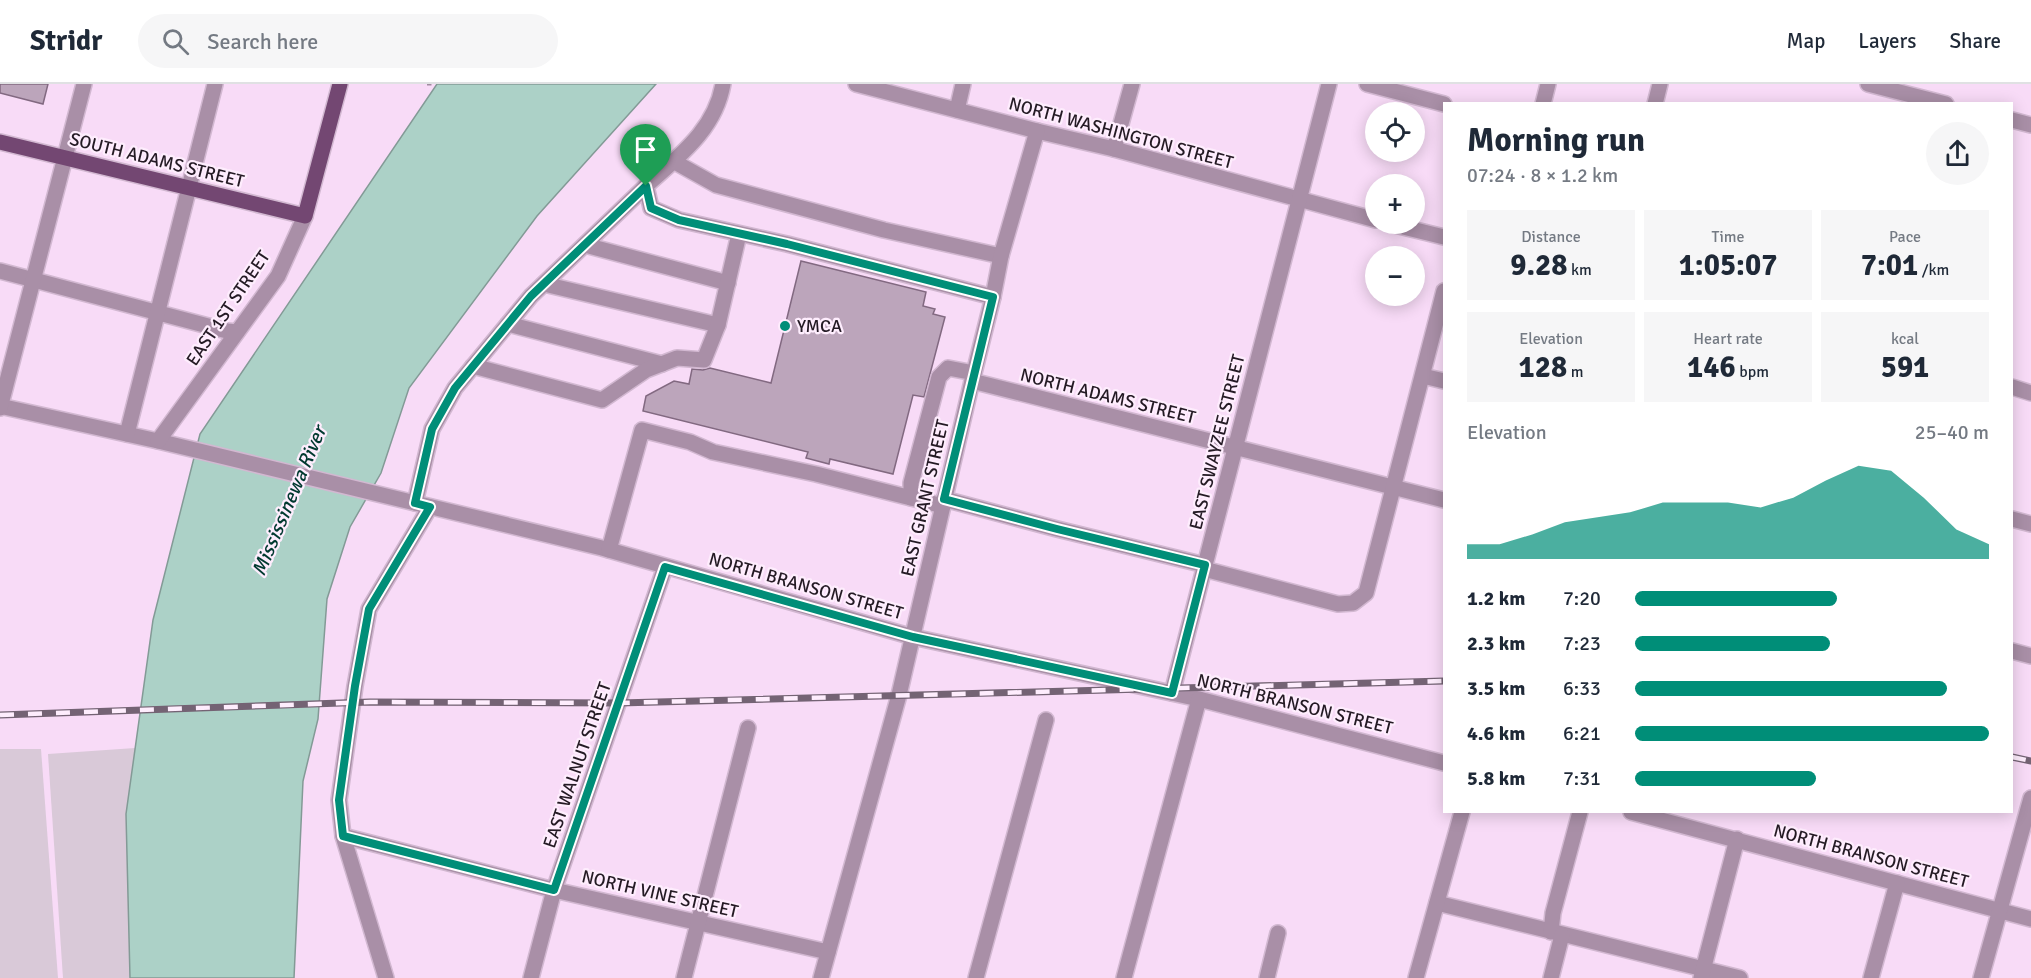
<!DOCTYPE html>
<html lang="en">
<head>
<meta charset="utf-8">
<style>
  :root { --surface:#fff; --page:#f6f6f7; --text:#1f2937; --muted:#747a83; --line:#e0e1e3; --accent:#008e78 }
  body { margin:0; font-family:Signika,sans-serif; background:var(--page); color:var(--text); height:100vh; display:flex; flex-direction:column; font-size:22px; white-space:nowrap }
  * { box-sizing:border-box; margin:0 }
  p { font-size:20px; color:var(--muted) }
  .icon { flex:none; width:33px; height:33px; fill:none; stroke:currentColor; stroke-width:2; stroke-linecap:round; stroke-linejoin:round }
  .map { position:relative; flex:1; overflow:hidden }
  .details { position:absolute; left:1443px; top:18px; width:570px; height:711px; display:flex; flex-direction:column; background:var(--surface); border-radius:0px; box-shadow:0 3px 15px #0003 }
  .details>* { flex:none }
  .tools { position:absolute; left:1365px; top:18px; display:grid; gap:12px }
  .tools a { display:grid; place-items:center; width:60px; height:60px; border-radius:50%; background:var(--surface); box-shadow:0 3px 15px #0003; font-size:30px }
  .pin { position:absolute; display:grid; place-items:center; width:51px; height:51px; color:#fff; margin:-62px -26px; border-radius:50% 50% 50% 0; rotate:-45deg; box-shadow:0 0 6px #0007 }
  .pin .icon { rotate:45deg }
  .round { display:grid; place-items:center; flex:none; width:63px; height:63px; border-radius:32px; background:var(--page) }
  .summary { display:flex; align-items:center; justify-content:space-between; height:102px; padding:0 24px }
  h1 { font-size:33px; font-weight:700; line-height:45px }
  .metrics { display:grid; grid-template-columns:repeat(3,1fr); gap:9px; height:102px; padding:6px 24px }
  .metrics div { display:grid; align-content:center; border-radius:0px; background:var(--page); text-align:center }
  .metrics b { font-size:30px; font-weight:700 }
  .metrics small { font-size:16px; font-weight:400 }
  .metrics p { font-size:16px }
  .chart { height:168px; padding:12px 24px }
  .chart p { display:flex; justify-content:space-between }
  .chart svg { width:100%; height:108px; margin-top:6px; fill:var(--accent); opacity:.7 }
  ul { padding:0 24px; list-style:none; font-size:20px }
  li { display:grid; grid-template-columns:96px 72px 1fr; align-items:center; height:45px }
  li i { height:15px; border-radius:8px; background:var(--accent) }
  header { display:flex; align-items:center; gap:36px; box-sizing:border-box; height:84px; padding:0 30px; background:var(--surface); border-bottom:2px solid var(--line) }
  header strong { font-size:28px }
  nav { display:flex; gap:33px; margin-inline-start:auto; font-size:21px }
  .search { width:420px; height:54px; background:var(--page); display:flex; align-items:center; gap:15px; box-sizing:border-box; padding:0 21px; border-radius:33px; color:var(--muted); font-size:22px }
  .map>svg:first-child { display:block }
  .green { fill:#d9c9d8 }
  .water { fill:#acd1c7; stroke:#839a96; stroke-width:1.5 }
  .building { fill:#bca5bb; stroke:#826981; stroke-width:1.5 }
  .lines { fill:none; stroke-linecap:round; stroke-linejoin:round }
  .minor-casing { stroke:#d2b8d1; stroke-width:18 }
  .major-casing { stroke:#d2b8d1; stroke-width:18 }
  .path { stroke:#a08ba0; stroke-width:3; stroke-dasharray:4.5 4.5; stroke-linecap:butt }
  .minor { stroke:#a98fa7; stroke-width:15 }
  .major { stroke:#734772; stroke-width:15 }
  .rail-casing { stroke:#746374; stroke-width:7 }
  .rail { stroke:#feedfd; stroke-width:4.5; stroke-dasharray:14; stroke-linecap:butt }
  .route-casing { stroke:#fff; stroke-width:12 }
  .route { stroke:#008e78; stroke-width:8 }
  .poi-dot { fill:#008e78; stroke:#feedfd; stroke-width:2 }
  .labels { text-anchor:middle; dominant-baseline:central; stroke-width:4.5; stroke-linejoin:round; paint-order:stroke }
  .street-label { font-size:18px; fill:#241a24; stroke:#feedfd }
  .poi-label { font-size:18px; fill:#241a24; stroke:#feedfd; text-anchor:start }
  .water-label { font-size:20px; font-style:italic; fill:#00392f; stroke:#feedfd }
</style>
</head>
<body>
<header>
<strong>Stridr</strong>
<div class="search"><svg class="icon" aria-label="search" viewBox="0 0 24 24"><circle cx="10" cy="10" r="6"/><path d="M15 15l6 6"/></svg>Search here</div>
<nav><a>Map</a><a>Layers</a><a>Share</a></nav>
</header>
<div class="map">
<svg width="2031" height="894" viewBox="0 0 2031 894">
  <rect width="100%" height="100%" fill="#f8dbf7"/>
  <g class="green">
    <path d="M135 664 152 894H63L48 670Z"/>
    <path d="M0 665H41L58 894H0Z"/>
  </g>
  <path class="water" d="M437 0H656L537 132 409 304 381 389 350 443 327 515 318 635 303 697 294 894H130L126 730 153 536 200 350Z"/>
  <g class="building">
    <path d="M0 0H48L43 20 0 9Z"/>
    <path d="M801 177 926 208 923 222 935 225 933 230 945 233 924 313 913 311 893 390 830 375 829 380 806 374 808 368 643 327 646 312 674 297 689 300 692 285 703 286 710 284 771 299Z"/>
  </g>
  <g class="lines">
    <g class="minor-casing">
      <g id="minor">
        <path d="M723 0C715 46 679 72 646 102L651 124 679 136 787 160 993 213"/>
        <path d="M856 0 1037 47 1114 65 1376 136"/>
        <path d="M1367 0 1444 20"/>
        <path d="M1868 0 1946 20"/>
        <path d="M1543 20 1548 0"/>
        <path d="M1655 20 1660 0"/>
        <path d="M957 26 963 0"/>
        <path d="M2012 36 2031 41"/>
        <path d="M1114 65 1132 0"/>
        <path d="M673 77 716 101 884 146 1001 172"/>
        <path d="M1391 140 1444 153"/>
        <path d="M585 161 728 199"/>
        <path d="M0 187 227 247 237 248"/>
        <path d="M544 200 718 241"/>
        <path d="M508 240 662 280"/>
        <path d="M473 282 602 316 646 286 677 274 704 276 718 241 739 150"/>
        <path d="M1423 292 1444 297"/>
        <path d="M972 297 1444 416"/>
        <path d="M2012 303 2031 309"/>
        <path d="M0 322 158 357 602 464 913 553 1199 615 1444 679"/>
        <path d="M0 324 84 0"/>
        <path d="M127 350 215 0"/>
        <path d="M158 357 278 192 305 132"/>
        <path d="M911 414V399L939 293 948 284 974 289"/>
        <path d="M944 415 1057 445 1205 481"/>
        <path d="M415 419 432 345 455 304 531 212 646 102"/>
        <path d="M2012 435 2031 440"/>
        <path d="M609 466 642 346 690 358 713 368 816 390 943 422"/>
        <path d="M1204 485 1338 520 1353 519 1366 509 1444 207"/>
        <path d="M2012 567 2031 572"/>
        <path d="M1172 609 1329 0"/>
        <path d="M1631 728 2031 835"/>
        <path d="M343 752 554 806 828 868"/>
        <path d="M1437 819 1740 894"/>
        <path d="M1551 848 1553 829 1580 728"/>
        <path d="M386 894 343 752 339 716 355 602 369 525 430 423"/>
        <path d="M531 894 554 806 665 483"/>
        <path d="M684 894 748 644"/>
        <path d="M821 894 899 611 972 297 993 213 1001 172 1037 47"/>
        <path d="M976 894 1046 636"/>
        <path d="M1124 894 1199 615"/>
        <path d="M1267 894 1278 849"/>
        <path d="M1416 894 1462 728"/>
        <path d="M1551 894 1562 851"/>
        <path d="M1701 894 1737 755"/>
        <path d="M1871 894 1897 799"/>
        <path d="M1981 894 2031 714"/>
      </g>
    </g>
    <g class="major-casing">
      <path id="major" d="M0 58 305 132 340 0"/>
    </g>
    <path class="path" d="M427 0H433"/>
    <use href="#minor" class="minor"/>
    <use href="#major" class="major"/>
    <g class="rail-casing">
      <g id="rail">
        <path d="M0 631 370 618 619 619 1444 597"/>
        <path d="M2012 673 2031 677"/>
      </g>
    </g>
    <use href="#rail" class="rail"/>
  </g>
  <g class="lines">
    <g class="route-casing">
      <path id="route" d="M646 102 651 124 679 136 787 160 993 213 944 415 1057 445 1205 481 1172 609 913 553 665 483 554 806 343 752 339 716 355 602 369 525 430 423 415 419 432 345 455 304 531 212Z"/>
    </g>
    <use href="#route" class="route"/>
  </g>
  <circle class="poi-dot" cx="785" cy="242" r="6"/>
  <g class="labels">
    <g class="street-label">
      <text transform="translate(1121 49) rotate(15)">NORTH WASHINGTON STREET</text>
      <text transform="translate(157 76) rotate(14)">SOUTH ADAMS STREET</text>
      <text transform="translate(228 224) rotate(-56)">EAST 1ST STREET</text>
      <text transform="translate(1108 312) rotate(14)">NORTH ADAMS STREET</text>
      <text transform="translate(1217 358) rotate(-76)">EAST SWAYZEE STREET</text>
      <text transform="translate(925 414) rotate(-77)">EAST GRANT STREET</text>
      <text transform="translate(806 502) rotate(16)">NORTH BRANSON STREET</text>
      <text transform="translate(1295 620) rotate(14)">NORTH BRANSON STREET</text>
      <text transform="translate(577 681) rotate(-71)">EAST WALNUT STREET</text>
      <text transform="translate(1871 772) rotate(15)">NORTH BRANSON STREET</text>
      <text transform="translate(660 810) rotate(13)">NORTH VINE STREET</text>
    </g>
    <g class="poi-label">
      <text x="797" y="242">YMCA</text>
    </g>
    <g class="water-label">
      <text transform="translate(289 417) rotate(-67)">Mississinewa River</text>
    </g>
  </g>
</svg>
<div class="tools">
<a><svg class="icon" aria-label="locate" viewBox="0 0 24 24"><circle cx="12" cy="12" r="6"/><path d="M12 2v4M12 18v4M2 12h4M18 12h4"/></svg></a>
<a>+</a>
<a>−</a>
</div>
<div class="pin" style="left:646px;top:102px;background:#1e9e55"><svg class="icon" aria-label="arrive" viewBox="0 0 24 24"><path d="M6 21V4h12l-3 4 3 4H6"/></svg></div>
<section class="details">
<div class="summary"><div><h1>Morning run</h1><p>07:24 · 8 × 1.2 km</p></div><a class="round"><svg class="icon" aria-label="share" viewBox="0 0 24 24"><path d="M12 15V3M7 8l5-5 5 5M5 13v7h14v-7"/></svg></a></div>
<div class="metrics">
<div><p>Distance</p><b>9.28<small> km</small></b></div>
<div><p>Time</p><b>1:05:07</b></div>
<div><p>Pace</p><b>7:01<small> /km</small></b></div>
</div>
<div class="metrics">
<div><p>Elevation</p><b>128<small> m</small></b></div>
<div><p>Heart rate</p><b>146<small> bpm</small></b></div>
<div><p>kcal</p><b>591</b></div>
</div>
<div class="chart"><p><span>Elevation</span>25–40 m</p>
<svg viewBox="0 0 160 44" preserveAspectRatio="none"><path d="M0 44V38L10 38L20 34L30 29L40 27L50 25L60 21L70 21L80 21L90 23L100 19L110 12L120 6L130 8L140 19L150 32L160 38V44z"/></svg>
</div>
<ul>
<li><b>1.2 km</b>7:20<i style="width:57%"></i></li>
<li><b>2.3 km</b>7:23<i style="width:55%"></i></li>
<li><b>3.5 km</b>6:33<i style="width:88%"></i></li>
<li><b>4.6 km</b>6:21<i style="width:100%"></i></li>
<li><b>5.8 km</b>7:31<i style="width:51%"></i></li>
</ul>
</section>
</div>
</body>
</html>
